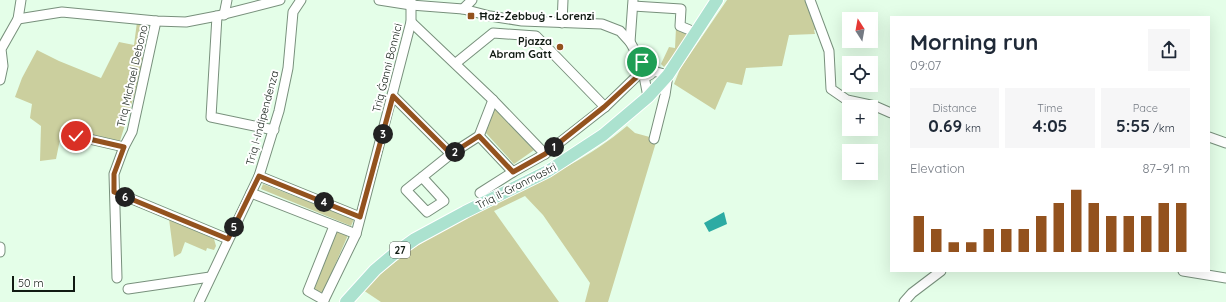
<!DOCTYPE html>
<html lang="en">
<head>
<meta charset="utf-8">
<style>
  :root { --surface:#fff; --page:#f6f6f7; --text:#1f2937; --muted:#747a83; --accent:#93521e }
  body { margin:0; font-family:Quicksand,sans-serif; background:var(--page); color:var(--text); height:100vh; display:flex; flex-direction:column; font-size:15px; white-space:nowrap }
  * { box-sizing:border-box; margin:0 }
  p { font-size:13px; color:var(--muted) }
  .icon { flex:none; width:22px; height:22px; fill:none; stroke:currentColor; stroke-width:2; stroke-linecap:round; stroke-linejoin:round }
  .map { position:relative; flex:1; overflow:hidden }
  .details { position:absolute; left:890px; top:16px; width:320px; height:256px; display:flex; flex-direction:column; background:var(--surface); border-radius:0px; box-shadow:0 4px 16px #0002 }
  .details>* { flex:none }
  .needle { width:26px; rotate:349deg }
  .fabs { position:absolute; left:842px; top:12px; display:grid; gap:8px }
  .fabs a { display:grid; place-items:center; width:36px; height:36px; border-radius:0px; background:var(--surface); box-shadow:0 4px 16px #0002; font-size:20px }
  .scale { position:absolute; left:12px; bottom:10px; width:63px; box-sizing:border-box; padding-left:4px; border:2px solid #101a12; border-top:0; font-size:11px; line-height:14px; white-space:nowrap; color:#101a12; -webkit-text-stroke:3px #fff; paint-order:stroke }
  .pin { position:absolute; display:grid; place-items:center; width:34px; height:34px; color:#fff; margin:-17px; border:2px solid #fff; border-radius:50%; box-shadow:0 1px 4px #0007 }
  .km { position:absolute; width:20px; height:20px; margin:-10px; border-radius:50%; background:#222; color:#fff; font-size:11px; line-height:20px; text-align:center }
  .round { display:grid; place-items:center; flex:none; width:42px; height:42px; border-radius:0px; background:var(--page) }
  .head { display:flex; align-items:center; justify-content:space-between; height:68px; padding:0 20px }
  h1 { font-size:22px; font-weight:800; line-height:30px }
  .stats { display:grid; grid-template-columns:repeat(3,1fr); gap:6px; height:68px; padding:4px 20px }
  .stats div { display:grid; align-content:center; border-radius:0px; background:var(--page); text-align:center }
  .stats b { font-size:17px; font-weight:800 }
  .stats small { font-size:11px; font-weight:400 }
  .stats p { font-size:11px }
  .chart { height:112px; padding:8px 20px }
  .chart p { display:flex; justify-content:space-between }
  .chart svg { width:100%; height:72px; margin-top:4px; stroke:var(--accent); stroke-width:6 }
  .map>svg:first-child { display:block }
  .green { fill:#cbcf9e }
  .water { fill:#2caba3 }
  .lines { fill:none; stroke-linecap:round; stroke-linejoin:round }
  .minor-casing { stroke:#78907c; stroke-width:11 }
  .major-casing { stroke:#fff; stroke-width:14 }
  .minor { stroke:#fff; stroke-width:9 }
  .major { stroke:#abe2cf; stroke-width:12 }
  .route-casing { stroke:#fff; stroke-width:8 }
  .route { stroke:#93521e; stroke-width:5 }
  .poi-dot { fill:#93521e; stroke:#fff; stroke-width:1.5 }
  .labels { text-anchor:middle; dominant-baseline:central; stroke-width:4; stroke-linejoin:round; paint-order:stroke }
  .shield { fill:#fff; stroke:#585f59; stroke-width:1 }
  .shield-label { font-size:10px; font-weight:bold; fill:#101a12 }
  .poi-label { font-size:11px; font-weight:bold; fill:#101a12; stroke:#fff; text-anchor:start }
  .street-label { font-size:11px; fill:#101a12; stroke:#fff }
</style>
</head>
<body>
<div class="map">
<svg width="1226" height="302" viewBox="0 0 1226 302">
  <rect width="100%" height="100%" fill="#e4fee8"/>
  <g class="green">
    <path d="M727 0H805L819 28 814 30 815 34 789 35 782 66 746 68 742 85 727 82 715 110 674 84 680 69Z"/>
    <path d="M137 22 146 25 140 77 119 144 62 130 56 159 40 161 41 126 30 118 32 104 15 97 22 78 37 50 59 61 101 78 119 42 134 45Z"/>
    <path d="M676 28 687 35V39L664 67 661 64 669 47 675 48Z"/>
    <path d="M495 109 534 150 514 164 485 132Z"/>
    <path d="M627 126 635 133 657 139 608 302H585L590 283 543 215 525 196 494 211 559 302H381L363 290C389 265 417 244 448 227 508 193 574 171 627 126Z"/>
    <path d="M263 184 354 219 351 226 261 189Z"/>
    <path d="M169 219 214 239 216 246 214 250 207 248 206 251 185 242 181 253 174 257Z"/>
    <path d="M337 230 348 235 323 293 312 288Z"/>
  </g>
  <path class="water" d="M724 212 727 224 709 232 704 223Z"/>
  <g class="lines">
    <g class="minor-casing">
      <g id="minor">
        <path d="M379 0 411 5 463 9 490 16 522 21 602 24 620 31 630 42 642 63"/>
        <path d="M810 0 829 51 831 89 847 100 875 106 891 113"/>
        <path d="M633 6 681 9 680 26 697 33"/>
        <path d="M463 9 472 0"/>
        <path d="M224 15 227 0"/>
        <path d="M217 16 211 117 274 130"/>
        <path d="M18 19 62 12 156 21 186 22 217 16 280 0"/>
        <path d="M411 22 493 100 545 154"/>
        <path d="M562 23 563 0"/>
        <path d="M630 42 633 0"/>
        <circle cx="646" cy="69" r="7"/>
        <path d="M456 63 493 33 536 36 605 107"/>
        <path d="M653 71 668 75 665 95 654 139"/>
        <path d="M644 76 648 97"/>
        <path d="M0 80 3 66 1 49 18 19 21 0"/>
        <path d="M393 96 451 154"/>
        <path d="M76 136 124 147"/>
        <path d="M479 136 513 172"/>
        <path d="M1209 137 1226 143"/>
        <path d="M259 176 360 217"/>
        <path d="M422 177 444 201 427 212 406 190 451 154 479 136 493 100"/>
        <path d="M115 192 228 239"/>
        <path d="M251 193 356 234"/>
        <path d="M480 193 513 172 545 154 605 107 640 73"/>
        <path d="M0 247V252"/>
        <path d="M1183 271 1226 278"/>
        <path d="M117 278 114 174 124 147 132 132 156 21"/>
        <path d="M128 289 210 277"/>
        <path d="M324 300 308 291 334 226"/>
        <path d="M199 302 259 176 279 111 288 68 293 12 301 0"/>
        <path d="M323 302 356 234 411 22V0"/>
        <path d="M904 302 912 293 941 271"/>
      </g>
    </g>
    <g class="major-casing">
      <path id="major" d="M346 302 375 270 394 254 415 239 465 212 548 171 603 135 648 97 668 75 717 0"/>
    </g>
    <use href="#minor" class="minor"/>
    <use href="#major" class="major"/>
  </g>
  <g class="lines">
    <g class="route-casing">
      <path id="route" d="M76 136 124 147 114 174V192L228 239 259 176 360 217 393 96 451 154 479 136 513 172 545 154 604 107 640 74 638 69 642 62"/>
    </g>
    <use href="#route" class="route"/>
  </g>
  <g class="poi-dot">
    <rect x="467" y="12" width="8" height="8" rx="2"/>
    <circle cx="560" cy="47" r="4"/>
  </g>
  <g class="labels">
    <rect class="shield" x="390" y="242" width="20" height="16" rx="3"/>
    <g class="shield-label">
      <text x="400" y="250">27</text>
    </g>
    <g class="poi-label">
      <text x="479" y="16">Ħaż-Żebbuġ - Lorenzi</text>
      <text x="552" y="41" text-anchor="end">Pjazza<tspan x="552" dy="13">Abram Gatt</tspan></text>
    </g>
    <g class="street-label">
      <text transform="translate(387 68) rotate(-76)">Triq Ġanni Bonnici</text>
      <text transform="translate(132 76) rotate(-77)">Triq Michael Debono</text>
      <text transform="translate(262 118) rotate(-75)">Triq l-Indipendenza</text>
      <text transform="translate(516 186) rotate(-27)">Triq il-Granmastri</text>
    </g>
  </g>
</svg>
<div class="fabs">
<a><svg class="needle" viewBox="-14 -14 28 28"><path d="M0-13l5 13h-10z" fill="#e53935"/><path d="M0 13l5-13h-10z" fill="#747a83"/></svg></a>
<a><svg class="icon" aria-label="locate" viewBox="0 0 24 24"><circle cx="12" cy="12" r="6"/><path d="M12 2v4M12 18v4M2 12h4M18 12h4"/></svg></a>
<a>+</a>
<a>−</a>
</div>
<div class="scale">50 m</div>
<div class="pin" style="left:642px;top:62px;background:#1e9e55"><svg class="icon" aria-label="arrive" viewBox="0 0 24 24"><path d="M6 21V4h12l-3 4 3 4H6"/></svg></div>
<div class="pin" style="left:76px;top:136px;background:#d93025"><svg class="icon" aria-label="check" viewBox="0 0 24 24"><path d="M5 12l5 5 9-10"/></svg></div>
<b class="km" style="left:554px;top:147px">1</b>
<b class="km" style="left:455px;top:152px">2</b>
<b class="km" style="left:383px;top:134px">3</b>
<b class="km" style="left:324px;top:202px">4</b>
<b class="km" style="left:234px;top:227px">5</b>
<b class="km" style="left:125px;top:197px">6</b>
<section class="details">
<div class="head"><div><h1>Morning run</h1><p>09:07</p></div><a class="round"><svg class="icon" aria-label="share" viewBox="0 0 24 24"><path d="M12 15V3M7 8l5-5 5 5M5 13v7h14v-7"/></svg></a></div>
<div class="stats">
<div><p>Distance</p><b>0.69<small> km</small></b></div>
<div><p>Time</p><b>4:05</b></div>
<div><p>Pace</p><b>5:55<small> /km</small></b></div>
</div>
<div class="chart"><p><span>Elevation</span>87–91 m</p>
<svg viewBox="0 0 160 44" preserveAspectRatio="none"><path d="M5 44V22M15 44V30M25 44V38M35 44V38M45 44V30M55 44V30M65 44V30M75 44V22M85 44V14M95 44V6M105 44V14M115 44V22M125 44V22M135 44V22M145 44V14M155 44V14"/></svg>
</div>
</section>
</div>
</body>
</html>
